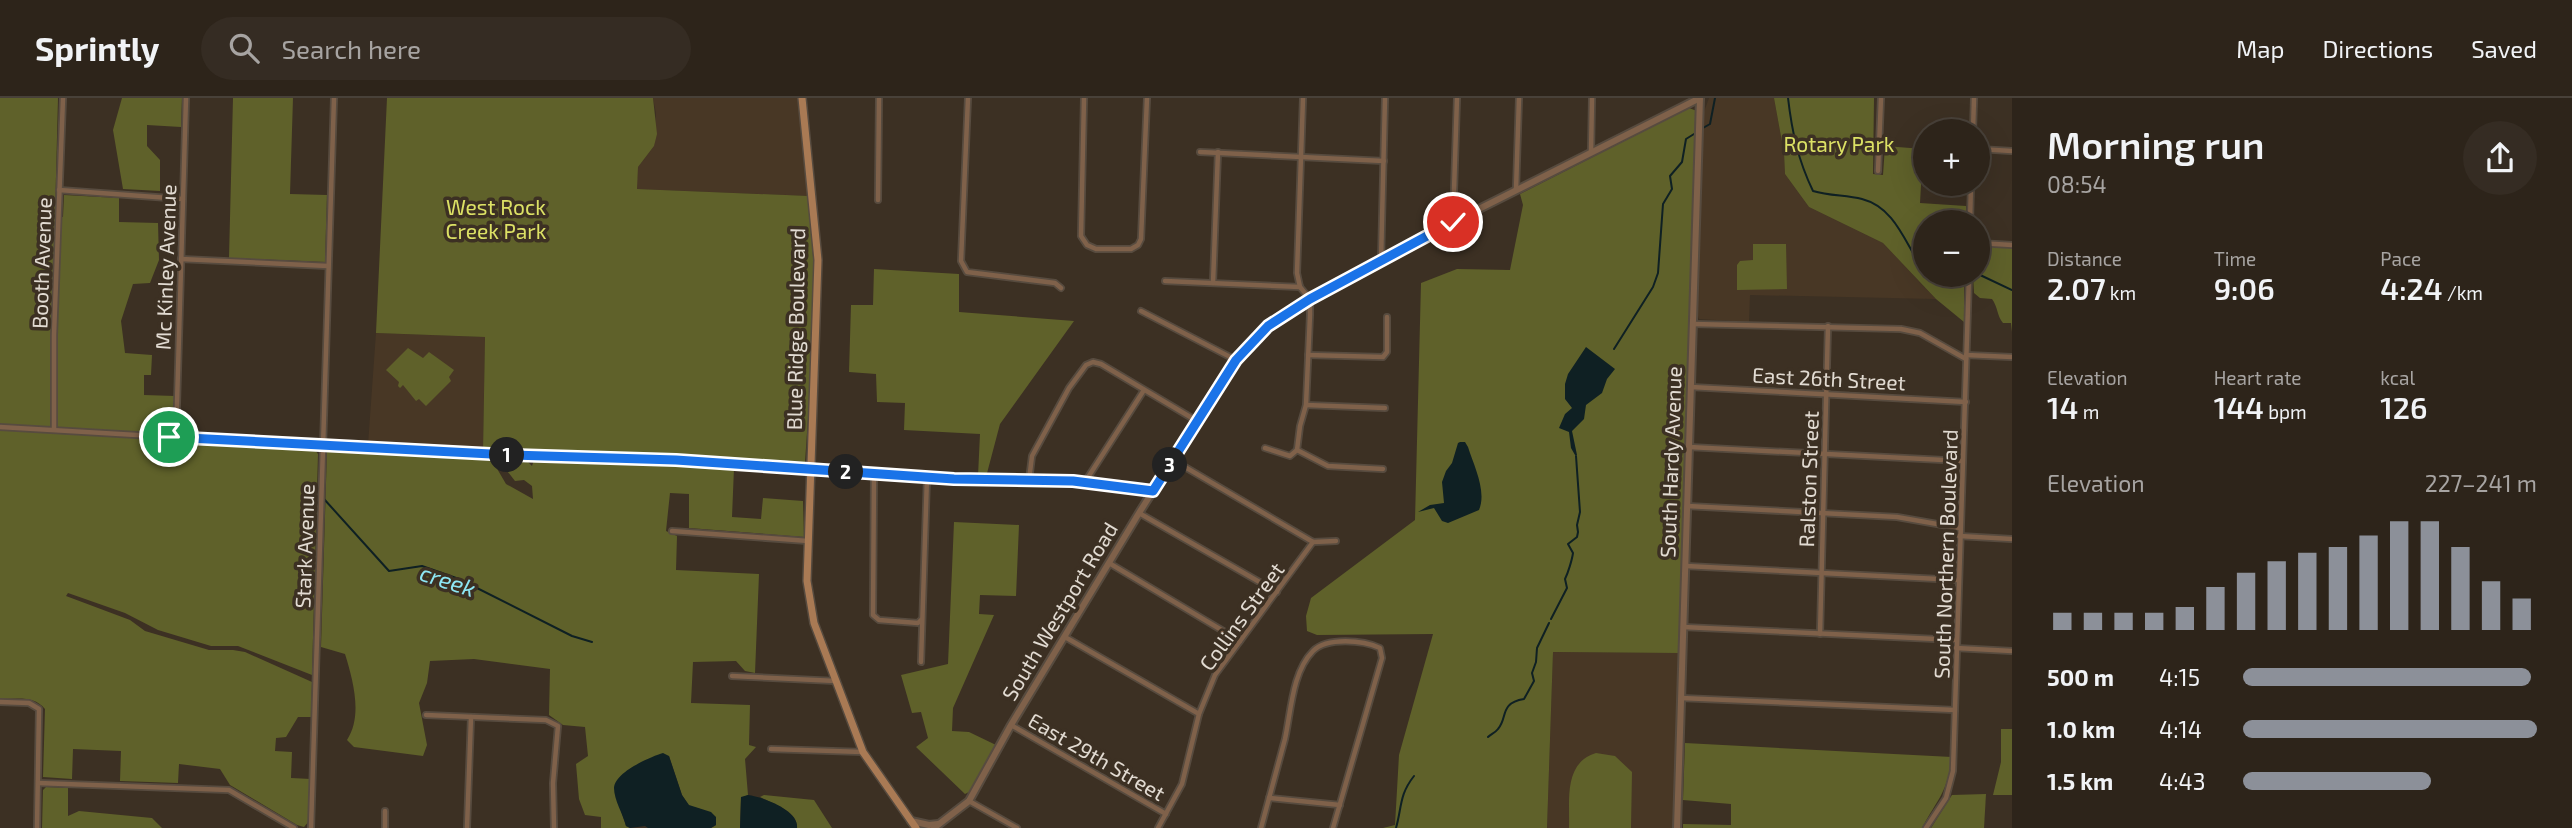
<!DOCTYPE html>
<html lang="en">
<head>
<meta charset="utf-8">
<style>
  :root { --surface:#2d241a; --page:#352c23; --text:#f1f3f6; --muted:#a7a4a2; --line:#484139; --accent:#8c9099 }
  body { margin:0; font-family:"Exo 2",sans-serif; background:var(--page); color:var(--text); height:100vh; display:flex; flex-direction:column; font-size:26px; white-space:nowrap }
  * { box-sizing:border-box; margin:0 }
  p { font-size:23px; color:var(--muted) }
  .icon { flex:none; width:38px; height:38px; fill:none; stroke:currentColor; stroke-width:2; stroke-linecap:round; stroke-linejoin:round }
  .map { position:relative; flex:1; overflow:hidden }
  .drawer { display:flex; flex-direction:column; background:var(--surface); width:560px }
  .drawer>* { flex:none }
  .controls { position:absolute; left:1913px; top:21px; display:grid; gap:14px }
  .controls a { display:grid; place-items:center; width:77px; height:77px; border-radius:50%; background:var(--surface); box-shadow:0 7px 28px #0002,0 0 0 2px var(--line); font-size:35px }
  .pin { position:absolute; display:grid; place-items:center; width:60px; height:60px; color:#fff; margin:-30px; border:4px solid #fff; border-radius:50%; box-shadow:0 2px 7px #0007 }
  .km { position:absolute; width:35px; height:35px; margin:-18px; border-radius:50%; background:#222; color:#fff; font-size:19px; line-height:35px; text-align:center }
  .round { display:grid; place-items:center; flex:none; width:74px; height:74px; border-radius:37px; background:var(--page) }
  .headline { display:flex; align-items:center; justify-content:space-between; height:119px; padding:0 35px }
  h1 { font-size:38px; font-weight:600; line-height:52px }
  .figures { display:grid; grid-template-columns:repeat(3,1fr); gap:10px; height:119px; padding:7px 35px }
  .figures div { display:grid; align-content:center }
  .figures b { font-size:30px; font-weight:600 }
  .figures small { font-size:19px; font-weight:400 }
  .figures p { font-size:19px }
  .chart { height:196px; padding:14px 35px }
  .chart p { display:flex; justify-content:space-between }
  .chart svg { width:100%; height:126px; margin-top:7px; stroke:var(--accent); stroke-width:6 }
  ul { padding:0 35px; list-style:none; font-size:23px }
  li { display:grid; grid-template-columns:112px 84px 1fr; align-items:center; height:52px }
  li i { height:18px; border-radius:9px; background:var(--accent) }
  header { display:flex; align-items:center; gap:42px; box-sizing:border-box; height:98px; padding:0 35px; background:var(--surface); border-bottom:2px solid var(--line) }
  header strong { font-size:33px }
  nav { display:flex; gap:38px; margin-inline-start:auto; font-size:24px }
  .search { width:490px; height:63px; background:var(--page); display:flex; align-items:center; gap:18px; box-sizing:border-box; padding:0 24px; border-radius:38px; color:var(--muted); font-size:26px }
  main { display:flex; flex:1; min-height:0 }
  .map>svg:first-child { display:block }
  .built { fill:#483725 }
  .green { fill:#5f612a }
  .water { fill:#0f2023 }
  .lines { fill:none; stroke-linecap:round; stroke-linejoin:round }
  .stream { stroke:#0f2023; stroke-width:2 }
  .minor-casing { stroke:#574b3f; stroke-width:8 }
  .tertiary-casing { stroke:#574b3f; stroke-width:10 }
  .secondary-casing { stroke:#574b3f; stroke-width:10 }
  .minor { stroke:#7f614a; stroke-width:4.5 }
  .tertiary { stroke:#7f614a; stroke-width:6 }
  .secondary { stroke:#a97a54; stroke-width:7 }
  .route-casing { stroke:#fff; stroke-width:14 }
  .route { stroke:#1a73e8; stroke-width:9 }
  .labels { text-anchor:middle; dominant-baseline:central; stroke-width:7; stroke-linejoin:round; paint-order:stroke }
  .park-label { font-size:21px; fill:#dce165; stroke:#3c3023 }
  .street-label { font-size:21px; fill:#e2dbd2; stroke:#3c3023 }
  .water-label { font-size:23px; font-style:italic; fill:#8ee7f5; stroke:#3c3023 }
</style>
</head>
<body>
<header>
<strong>Sprintly</strong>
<div class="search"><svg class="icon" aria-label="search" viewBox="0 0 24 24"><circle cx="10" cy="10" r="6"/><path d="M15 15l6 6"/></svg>Search here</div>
<nav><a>Map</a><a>Directions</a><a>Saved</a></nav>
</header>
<main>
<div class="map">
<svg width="2012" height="730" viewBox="0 0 2012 730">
  <rect width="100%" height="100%" fill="#3c3023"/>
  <g class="built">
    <path d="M653 0H799L809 98 636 91 638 69 654 48 656 15Z"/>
    <path d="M1709 0H1774L1784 55 1785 76 1809 109 1883 145 1936 201 1750 197 1749 224 1699 221 1697 216 1702 55 1704 14Z"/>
    <path d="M376 235 485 239 483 349 368 347Z"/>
    <path d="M1553 554 1679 555 1674 730H1547Z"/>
  </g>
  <g class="green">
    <path d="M0 0H58L55 118 63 119 64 97 119 100V124L158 125 159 162 150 185 133 186 121 223 125 255 152 257 151 277H144V297L175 298 173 335 177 345 315 352 318 356 312 577 238 548H211L158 532 125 515 68 495 66 498 130 522 145 533 209 552H233L245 554 312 584 311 619H298L286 639 276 640 275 653 292 654 291 680 311 681 310 722 304 729 297 727 230 687 220 671 179 666 178 685 120 683 121 653 73 651 72 681 43 679 45 611C34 597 17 601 0 601Z"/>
    <path d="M122 0H182L181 29 147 27V48L160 62V93L123 91 113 32Z"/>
    <path d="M233 0H293L290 96 327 97 325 164 229 160Z"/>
    <path d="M387 0H653L657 36 654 48 638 69 637 91 809 98 814 174 818 175 805 364 483 353 485 239 376 235Z"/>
    <path d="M1774 0H1874L1873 76 1883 77 1885 48 1923 51 1920 105 1966 108V124H1925V177H1964V224L1936 201 1883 145 1809 109 1785 76 1784 55Z"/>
    <path d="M1689 10 1697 13 1679 555 1553 554 1547 730H1383L1395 727 1399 657 1433 536 1317 537 1307 533 1306 518 1311 500 1415 422 1421 185 1457 171 1510 172 1523 107 1520 96Z"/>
    <path d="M1753 146H1786L1787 191 1737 192V167L1740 163 1753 162Z"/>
    <path d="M1978 149H2012V234L2011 225H2003C1997 218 1998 209 1992 201L1980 200 1974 195 1973 177H1978Z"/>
    <path d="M874 171 959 176V214L1074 223 1000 326 986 379 978 378 980 336 904 332 905 305 877 304 876 276 849 274 851 207H873Z"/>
    <path d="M408 250 423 260 429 254 454 272 449 279 451 283 426 308 419 301 416 303 403 287 400 290 398 288 399 284 386 272Z"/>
    <path d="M327 352 492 362 506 386 533 401 532 388 524 382 515 383 504 369 507 365 528 364 532 368 534 362 543 361 734 370 732 419 761 421 763 400 803 403 804 439 689 430V396L670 395 666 433 677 438 676 472 759 476 755 575 745 573 736 563 693 564 691 605 750 607 749 647 756 649 745 661 748 697 741 700 740 730H711L716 727 700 711 689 708 682 697 669 658 618 703 626 728 630 730H601V719L585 717 579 701 576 666 588 658 585 629 563 627 549 617 550 571 474 561 430 563 427 585 419 605 427 647 423 658 354 649 347 642C363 618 353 582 345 556L321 549Z"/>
    <path d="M954 424 1019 427 1016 498 980 497 979 516 994 517 953 610 952 633 969 634 996 647 971 693 965 696 916 649 928 640 921 614 912 615 901 577 948 566Z"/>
    <path d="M2001 631H2012V697H1993L2001 664Z"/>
    <path d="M1685 645 1952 659C1947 696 1938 700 1922 730H1683V726L1731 727V706L1683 702Z"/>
    <path d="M1596 655 1615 658 1632 674 1631 730H1569C1570 703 1563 665 1596 655Z"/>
    <path d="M46 689 68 690V718L79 713 152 720 162 730H42L43 692Z"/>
    <path d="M1986 696 1984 730H1931L1952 697Z"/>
    <path d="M764 697 814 702 832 730H797C798 713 773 706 760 699Z"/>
  </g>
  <g class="water">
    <path d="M1586 249 1615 271 1607 281 1602 295 1586 307 1584 321 1572 333 1577 357H1575L1571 350 1569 334 1559 330 1565 316 1572 310 1565 301V286L1568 276Z"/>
    <path d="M1460 344H1465L1468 349C1474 368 1487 393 1479 412L1448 425 1442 423 1434 410 1418 414 1430 407 1444 405 1442 384 1446 373 1452 365 1458 345Z"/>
    <path d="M663 655 669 658 682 697 689 707 711 714 716 719V727L711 730H648L645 728 630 730 626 728C623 716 614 702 614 690 615 674 650 659 663 655Z"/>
    <path d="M748 697C763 699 799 712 797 730H740L741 699Z"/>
  </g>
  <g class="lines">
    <g class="stream">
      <path d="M1788 0C1792 34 1798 62 1813 93 1830 98 1846 97 1862 101 1897 110 1906 149 1925 174"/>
      <path d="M1703 30 1710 26 1715 0"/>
      <path d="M1978 176 2012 192"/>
      <path d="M1927 177 1941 180 1951 177"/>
      <path d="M1614 251 1653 189 1658 175 1663 106 1672 91 1670 78 1682 64 1686 41 1694 36"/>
      <path d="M324 401 389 473 422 468 459 481 572 538 592 544"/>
      <path d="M1551 521 1567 490 1565 481C1568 475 1572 462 1573 455L1568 446 1577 439 1578 434 1577 427 1580 414 1576 358"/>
      <path d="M1488 639C1491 636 1495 635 1498 631 1508 620 1499 605 1524 601L1534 583 1532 575 1536 564 1537 550 1549 525"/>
      <path d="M1396 730C1402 709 1399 697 1414 678"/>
    </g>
    <g class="minor-casing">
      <g id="minor">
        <path d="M968 0 961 163 967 174 1055 185 1061 190"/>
        <path d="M1084 0 1081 138 1087 147 1096 151H1131L1138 147 1141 141 1147 0"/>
        <path d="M1973 33 1974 0"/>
        <path d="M1978 51 2012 53"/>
        <path d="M1200 54 1384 63"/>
        <path d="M1591 55 1592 0"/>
        <path d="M1878 73 1881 0"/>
        <path d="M59 92 183 101"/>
        <path d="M1516 92 1519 0"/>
        <path d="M878 102 879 0"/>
        <path d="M1453 124 1457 0"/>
        <path d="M1970 124 1971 86"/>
        <path d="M1978 145 2012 147"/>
        <path d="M181 161 328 168"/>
        <path d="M1381 163 1385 0"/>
        <path d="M1165 183 1300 189"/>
        <path d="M1213 185 1218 54"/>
        <path d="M1141 213 1236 262"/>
        <path d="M1693 226 1901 231 1920 235 1966 261"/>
        <path d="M1308 257 1383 259 1387 254V219"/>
        <path d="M1966 257 2012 259"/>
        <path d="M1691 289 1966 304"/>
        <path d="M1306 307 1385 310"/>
        <path d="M0 329 323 348 676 362 954 381 1073 383 1153 393"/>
        <path d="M54 331V237L63 0"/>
        <path d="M176 340 186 0"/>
        <path d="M1689 349 1963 363"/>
        <path d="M1265 350 1290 358 1297 352"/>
        <path d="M1297 352 1300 328 1306 307 1310 217V201L1300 189 1297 175 1303 0"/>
        <path d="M1297 352 1328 368 1383 371"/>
        <path d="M1173 362 1313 444 1336 443"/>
        <path d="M874 375 873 517 879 522 918 525 921 522"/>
        <path d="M1029 382 1032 358 1069 290 1086 267 1093 264 1101 266 1197 323"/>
        <path d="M1085 384 1144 292"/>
        <path d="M1687 408 1897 419 1960 430"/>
        <path d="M1139 415 1277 494"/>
        <path d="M672 433 808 443"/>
        <path d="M1959 438 2012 441"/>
        <path d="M1109 465 1240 543"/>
        <path d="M1686 468 1958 482"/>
        <path d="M1683 529 1957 542"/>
        <path d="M1820 536 1828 228"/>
        <path d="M1065 539 1199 616"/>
        <path d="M1956 550 2012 553"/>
        <path d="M921 564 927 379"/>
        <path d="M732 578 836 583"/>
        <path d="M1681 600 1955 612"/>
        <path d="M0 604 29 605 39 611 37 730"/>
        <path d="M426 617 546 622 558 628 553 685 554 730"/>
        <path d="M1011 627 1166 716"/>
        <path d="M771 651 863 654"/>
        <path d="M38 685 229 692 294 730"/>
        <path d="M1269 700 1340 707"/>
        <path d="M969 703 1017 730"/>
        <path d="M311 730 334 0"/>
        <path d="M385 730V713"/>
        <path d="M467 730 471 619"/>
        <path d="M1158 730 1182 686 1199 616 1215 577 1313 444"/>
        <path d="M1261 730C1269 700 1277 671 1285 641 1291 614 1292 574 1313 553 1327 539 1363 542 1380 550L1382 560 1333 730"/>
        <path d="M1926 730 1946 700 1953 673 1969 177"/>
      </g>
    </g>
    <g class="tertiary-casing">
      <g id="tertiary">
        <path d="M911 723 929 727 938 726"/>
        <path d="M934 730 969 703 1011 627 1139 415 1236 262 1268 228 1310 201 1453 124 1700 0"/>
        <path d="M1677 730 1700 0"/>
      </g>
    </g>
    <g class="secondary-casing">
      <path id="secondary" d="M802 0 818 162 807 483 814 525 863 654 916 730"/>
    </g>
    <use href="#minor" class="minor"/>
    <use href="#tertiary" class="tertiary"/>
    <use href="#secondary" class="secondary"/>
  </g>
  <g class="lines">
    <g class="route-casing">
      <path id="route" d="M169 339 512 357 676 362 954 381 1073 383 1153 393 1236 262 1268 228 1310 201 1453 124"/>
    </g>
    <use href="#route" class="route"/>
  </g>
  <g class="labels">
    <g class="park-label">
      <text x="1839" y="45">Rotary Park</text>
      <text x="496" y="108">West Rock<tspan x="496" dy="24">Creek Park</tspan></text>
    </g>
    <g class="street-label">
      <text transform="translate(41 165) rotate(-88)">Booth Avenue</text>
      <text transform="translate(165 169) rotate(-88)">Mc Kinley Avenue</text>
      <text transform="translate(795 231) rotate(-89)">Blue Ridge Boulevard</text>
      <text transform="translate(1829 280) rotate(3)">East 26th Street</text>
      <text transform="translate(1670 364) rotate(-88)">South Hardy Avenue</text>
      <text transform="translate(1808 381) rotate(-88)">Ralston Street</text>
      <text transform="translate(304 448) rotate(-88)">Stark Avenue</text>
      <text transform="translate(1945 456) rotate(-88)">South Northern Boulevard</text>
      <text transform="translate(1059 513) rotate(-59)">South Westport Road</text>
      <text transform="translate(1241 518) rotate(-54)">Collins Street</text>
      <text transform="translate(1097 658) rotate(30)">East 29th Street</text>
    </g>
    <g class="water-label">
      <text transform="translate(448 482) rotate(18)">creek</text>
    </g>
  </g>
</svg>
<div class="controls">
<a>+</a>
<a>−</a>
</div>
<div class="pin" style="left:169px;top:339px;background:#1e9e55"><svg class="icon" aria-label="arrive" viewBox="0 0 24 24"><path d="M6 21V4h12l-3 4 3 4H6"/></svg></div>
<div class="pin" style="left:1453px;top:124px;background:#d93025"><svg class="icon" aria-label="check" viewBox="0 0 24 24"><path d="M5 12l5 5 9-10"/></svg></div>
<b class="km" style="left:507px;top:357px">1</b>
<b class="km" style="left:846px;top:374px">2</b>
<b class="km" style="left:1170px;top:367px">3</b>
</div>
<section class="drawer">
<div class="headline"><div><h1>Morning run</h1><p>08:54</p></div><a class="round"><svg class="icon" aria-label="share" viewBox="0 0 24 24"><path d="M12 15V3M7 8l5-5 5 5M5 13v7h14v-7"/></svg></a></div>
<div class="figures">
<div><p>Distance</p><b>2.07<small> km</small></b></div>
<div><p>Time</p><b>9:06</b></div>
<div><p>Pace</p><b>4:24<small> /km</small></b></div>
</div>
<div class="figures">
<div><p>Elevation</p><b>14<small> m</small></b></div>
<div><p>Heart rate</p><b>144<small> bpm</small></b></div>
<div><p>kcal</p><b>126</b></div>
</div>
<div class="chart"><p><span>Elevation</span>227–241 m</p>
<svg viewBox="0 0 160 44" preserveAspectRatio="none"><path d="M5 44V38M15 44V38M25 44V38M35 44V38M45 44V36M55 44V29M65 44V24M75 44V20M85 44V17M95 44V15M105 44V11M115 44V6M125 44V6M135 44V15M145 44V27M155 44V33"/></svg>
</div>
<ul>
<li><b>500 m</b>4:15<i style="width:98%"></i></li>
<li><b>1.0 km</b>4:14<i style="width:100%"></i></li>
<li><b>1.5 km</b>4:43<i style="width:64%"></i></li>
</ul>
</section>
</main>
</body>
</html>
